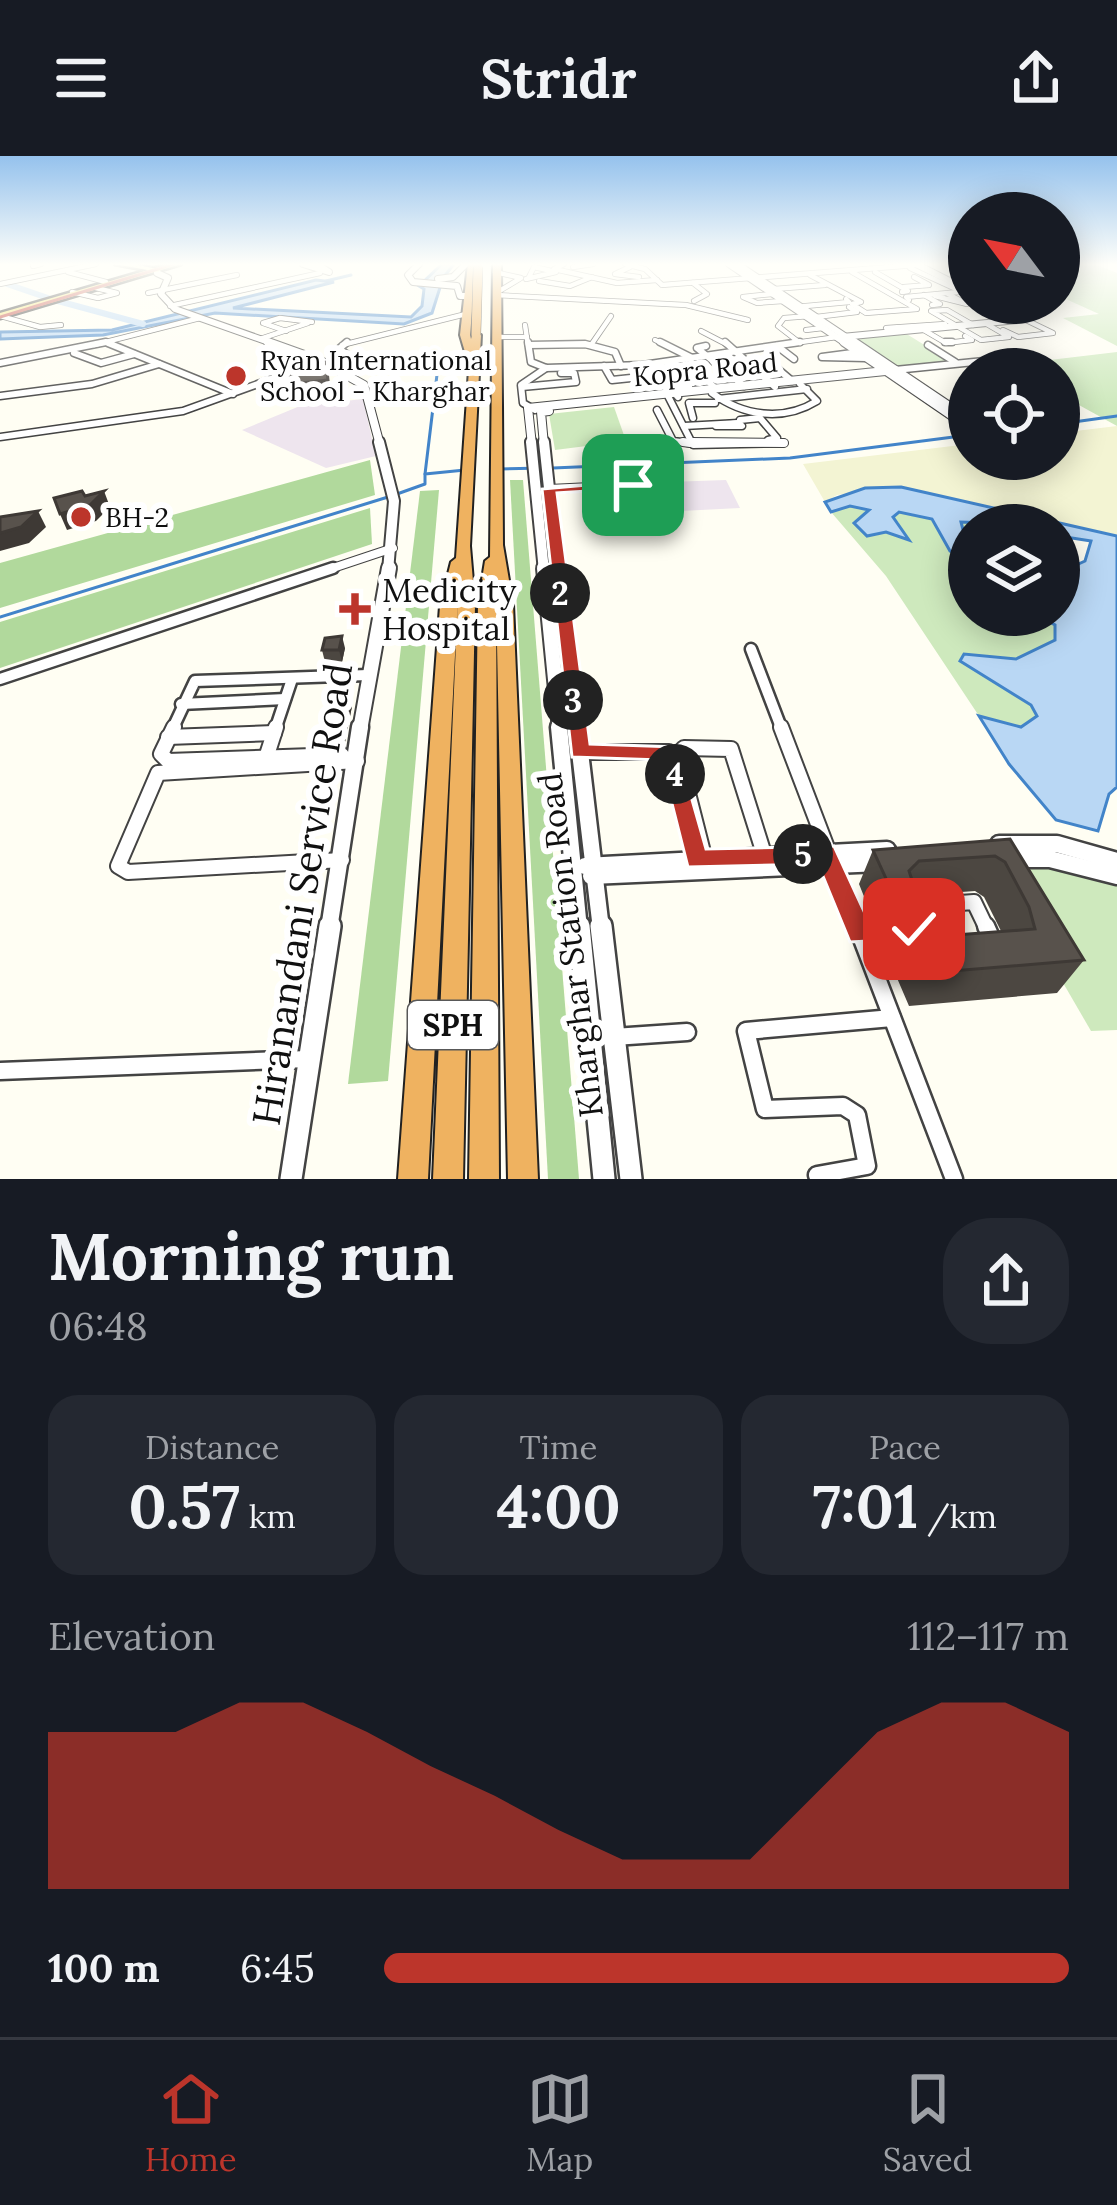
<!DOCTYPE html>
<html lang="en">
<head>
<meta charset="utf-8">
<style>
  :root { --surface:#171b24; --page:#242831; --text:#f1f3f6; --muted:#9ea1a6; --line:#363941; --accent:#bc352b }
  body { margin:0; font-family:Lora,serif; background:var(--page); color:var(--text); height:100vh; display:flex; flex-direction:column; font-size:45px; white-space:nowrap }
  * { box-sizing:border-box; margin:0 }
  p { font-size:39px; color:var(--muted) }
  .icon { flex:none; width:66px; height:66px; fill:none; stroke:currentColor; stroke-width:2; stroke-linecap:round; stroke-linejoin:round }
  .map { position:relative; height:1023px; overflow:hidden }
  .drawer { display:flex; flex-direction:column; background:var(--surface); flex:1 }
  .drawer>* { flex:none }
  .needle { width:78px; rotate:302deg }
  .buttons { position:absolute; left:948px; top:36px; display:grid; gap:24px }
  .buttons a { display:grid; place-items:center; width:132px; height:132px; border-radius:50%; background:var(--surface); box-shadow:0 6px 30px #0003; font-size:60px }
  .pin { position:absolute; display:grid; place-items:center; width:102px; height:102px; color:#fff; margin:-51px; border-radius:24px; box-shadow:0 6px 18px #0006 }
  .km { position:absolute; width:60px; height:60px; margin:-30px; border-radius:50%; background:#222; color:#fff; font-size:33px; line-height:60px; text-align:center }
  .round { display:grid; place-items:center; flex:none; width:126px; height:126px; border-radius:48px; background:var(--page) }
  .head { display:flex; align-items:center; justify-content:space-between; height:204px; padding:0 48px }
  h1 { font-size:66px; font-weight:700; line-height:90px }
  .figures { display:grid; grid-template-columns:repeat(3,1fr); gap:18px; height:204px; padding:12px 48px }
  .figures div { display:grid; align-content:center; border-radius:30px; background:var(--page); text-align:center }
  .figures b { font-size:60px; font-weight:700 }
  .figures small { font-size:33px; font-weight:400 }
  .figures p { font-size:33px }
  .chart { height:336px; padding:24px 48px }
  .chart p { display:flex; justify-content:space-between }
  .chart svg { width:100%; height:216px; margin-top:12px; fill:var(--accent); opacity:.7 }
  ul { padding:0 48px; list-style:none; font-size:39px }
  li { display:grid; grid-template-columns:192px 144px 1fr; align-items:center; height:90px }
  li i { height:30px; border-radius:15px; background:var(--accent) }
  header { display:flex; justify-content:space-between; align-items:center; height:156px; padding:0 48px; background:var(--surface); font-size:54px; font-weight:700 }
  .dock { display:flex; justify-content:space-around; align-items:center; height:168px; border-top:3px solid var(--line); background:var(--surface); font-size:33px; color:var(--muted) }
  .dock a { display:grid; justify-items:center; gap:6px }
  .dock .on { color:var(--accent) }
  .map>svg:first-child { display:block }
  .industrial { fill:#eee5ee }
  .farmland { fill:#f3f4d3 }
  .green { fill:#cee9bd }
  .forest { fill:#b1d99c }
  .water { fill:#b9d7f4; stroke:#4284c9; stroke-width:3 }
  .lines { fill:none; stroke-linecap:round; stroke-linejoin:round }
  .stream { stroke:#4284c9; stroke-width:3 }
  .canal { stroke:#b9d7f4; stroke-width:6 }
  .minor-far5-casing { stroke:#434343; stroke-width:6 }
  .minor-far4-casing { stroke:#434343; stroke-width:9 }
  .minor-far3-casing { stroke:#434343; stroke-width:10 }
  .minor-far2-casing { stroke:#434343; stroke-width:15 }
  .minor-far1-casing { stroke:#434343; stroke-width:18 }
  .minor-casing { stroke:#434343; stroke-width:21 }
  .tertiary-far5-casing { stroke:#434343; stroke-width:8 }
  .tertiary-far4-casing { stroke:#434343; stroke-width:10 }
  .tertiary-far3-casing { stroke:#434343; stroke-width:14 }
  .tertiary-far2-casing { stroke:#434343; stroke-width:18 }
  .tertiary-far1-casing { stroke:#434343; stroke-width:21 }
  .tertiary-casing { stroke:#434343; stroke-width:26 }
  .secondary-casing { stroke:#323232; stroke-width:5 }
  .primary-casing { stroke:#212121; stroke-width:5 }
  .motorway-casing { stroke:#212121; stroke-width:4 }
  .minor-far5 { stroke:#fff; stroke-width:4.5 }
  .minor-far4 { stroke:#fff; stroke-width:6 }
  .minor-far3 { stroke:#fff; stroke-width:8 }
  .minor-far2 { stroke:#fff; stroke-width:10 }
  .minor-far1 { stroke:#fff; stroke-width:14 }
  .minor { stroke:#fff; stroke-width:16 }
  .tertiary-far5 { stroke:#fff; stroke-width:6 }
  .tertiary-far4 { stroke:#fff; stroke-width:8 }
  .tertiary-far3 { stroke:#fff; stroke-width:10 }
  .tertiary-far2 { stroke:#fff; stroke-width:14 }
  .tertiary-far1 { stroke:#fff; stroke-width:16 }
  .tertiary { stroke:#fff; stroke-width:21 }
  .secondary { fill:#fcfcb0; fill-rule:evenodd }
  .primary { fill:#f4e36d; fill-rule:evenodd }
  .motorway { fill:#efb260; fill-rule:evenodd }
  .rail { stroke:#bc352b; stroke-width:3 }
  .motorway-bridge-casing { stroke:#212121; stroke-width:10; stroke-linecap:butt }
  .motorway-bridge { stroke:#efb260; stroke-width:9 }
  .wall { fill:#4c4741 }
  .shaded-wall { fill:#3e3935 }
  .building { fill:#58524c; stroke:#3e3935; stroke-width:3 }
  .route { fill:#bc352b; stroke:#fff; stroke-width:3 }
  .poi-dot { fill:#bc352b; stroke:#fff; stroke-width:4.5 }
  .labels { text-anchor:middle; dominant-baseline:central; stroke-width:12; stroke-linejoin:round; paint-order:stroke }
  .far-poi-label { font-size:27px; fill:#101010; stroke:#fff; text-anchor:start }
  .far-street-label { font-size:27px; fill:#101010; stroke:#fff }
  .shield { fill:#fff; stroke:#585858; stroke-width:3 }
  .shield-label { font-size:30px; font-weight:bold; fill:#101010 }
  .poi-label { font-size:33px; fill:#101010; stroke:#fff; text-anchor:start }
  .street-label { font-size:33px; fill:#101010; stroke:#fff }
  .near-street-label { font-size:39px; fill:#101010; stroke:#fff }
</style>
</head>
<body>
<header><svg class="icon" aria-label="menu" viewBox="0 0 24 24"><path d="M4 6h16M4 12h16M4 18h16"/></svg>Stridr<svg class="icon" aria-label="share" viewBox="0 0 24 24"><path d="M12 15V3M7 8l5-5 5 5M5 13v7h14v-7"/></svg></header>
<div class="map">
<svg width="1117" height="1023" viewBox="0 0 1117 1023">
  <rect width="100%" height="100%" fill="#fffef3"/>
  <g class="industrial">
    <path d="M363 243 376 300 326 312 242 274 300 250Z"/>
    <path d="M726 324 740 352 681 355 640 327Z"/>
  </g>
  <path class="farmland" d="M1117 270V379L901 331 837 339 825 346 803 308 969 288V303H1059V277Z"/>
  <g class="green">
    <path d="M1059 108H1095L1117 117V190L1063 162 1099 158 1059 140V132L1066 131 1059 127Z"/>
    <path d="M905 177 952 206 898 211 855 182Z"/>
    <path d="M1117 196V270L1059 238V213L1007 209Z"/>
    <path d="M614 251 626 285 555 294 549 258Z"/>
    <path d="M850 350 870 354 867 380 899 367 892 361 899 356 932 363 941 378 960 366 994 369H969V459H1037L1055 469V484L1016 503 964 498 960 505 1031 549 1037 560 1021 571 979 560 886 420 831 356Z"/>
    <path d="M1041 707 1117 728V874L1091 875 997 713Z"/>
  </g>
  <g class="forest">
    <path d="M370 304 375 339 0 452V407Z"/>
    <path d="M510 324H523L579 1023H548Z"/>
    <path d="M439 334 388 925 348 928 420 335Z"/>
    <path d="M370 352 372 388 0 512V466Z"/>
  </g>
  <g class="water">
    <path d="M442 108H454L443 122 432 157 404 168 215 157 103 179 0 183V176L112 174 316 124 334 126 233 152 411 161 422 150 424 133 419 130Z"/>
    <path d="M901 331 1117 380V631L1109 638 1098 675 1056 664 1009 608 979 560 1021 571 1037 560 1031 549 960 505 964 498 1016 503 1055 484V469L1037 459H1059L1076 422 1070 412 1085 405 1091 385 1059 380V369L961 366 968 393 960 399 950 395 932 363 899 356 893 361 909 384 886 376 867 380 854 367 869 354 850 350 831 356 825 346 865 332Z"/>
  </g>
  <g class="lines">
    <g class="stream">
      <path d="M326 125 351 119"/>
      <path d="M1059 268 1117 260"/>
      <path d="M553 312 790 302 969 279"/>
      <path d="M499 313 543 312"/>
      <path d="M425 318 439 202"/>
      <path d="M397 338 425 328V318L465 314"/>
      <path d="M0 461 388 341"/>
    </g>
    <g class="canal">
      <path d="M7 128 48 142"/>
      <path d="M58 145 143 168"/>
    </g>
    <g class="minor-far5-casing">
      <g id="minor-far5">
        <path d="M564 108 554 113 617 127 657 124"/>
        <path d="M625 108 645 113 662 129 916 109"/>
        <path d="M33 110 41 108"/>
        <path d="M573 111 593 108"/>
        <path d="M630 111 615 118 639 121"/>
        <path d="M910 112 956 133"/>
        <path d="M68 116 106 126"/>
        <path d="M495 116 521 122 496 137"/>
        <path d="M875 116 908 135 902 136"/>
        <path d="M810 119 861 146 852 148 866 157 917 153 852 116"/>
        <path d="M526 123 556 116 534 111 529 121"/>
        <path d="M539 125 570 130 592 121"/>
        <path d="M693 127 707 138 694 145"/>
        <path d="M0 128 96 108"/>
        <path d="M904 131 929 129 914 121"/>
        <path d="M774 133 825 129"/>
        <path d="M72 136 98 142 117 137 96 132"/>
        <path d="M148 137 237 119"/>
        <path d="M772 138 743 141 757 147 783 145"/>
        <path d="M496 139 686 149 748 164"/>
        <path d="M924 139 940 148 932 149"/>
        <path d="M935 140 967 148 948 138"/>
        <path d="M909 144 906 141 969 135"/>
        <path d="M170 150 320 117"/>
        <path d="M795 151 849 146 846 143"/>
        <path d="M0 160 40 171 61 169"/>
        <path d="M816 161 857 156 849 151"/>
        <path d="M525 169 528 189"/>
        <path d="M973 169 947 154 931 155 981 184 1009 181 985 167"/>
        <path d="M922 173 946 187 972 184 965 180"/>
        <path d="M806 174 823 172"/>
        <path d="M1003 174 1018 181 1053 177 1026 164"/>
        <path d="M286 175 263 167 280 162 312 166"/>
        <path d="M701 175 728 189"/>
        <path d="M893 176 886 172 945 168"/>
        <path d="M498 181H527"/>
        <path d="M260 183 308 167"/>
        <path d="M655 184 666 189"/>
        <path d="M108 187 114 189"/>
        <path d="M800 187 778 170 784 162 810 160"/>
        <path d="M94 189 200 162"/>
        <path d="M342 189 466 158"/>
        <path d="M529 189H590"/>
        <path d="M591 189 611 160"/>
        <path d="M780 189 837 181"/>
      </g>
    </g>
    <g class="minor-far4-casing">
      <g id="minor-far4">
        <path d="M528 186 531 206 546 212 643 209 800 186"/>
        <path d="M660 186 692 202"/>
        <path d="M725 186 775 231"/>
        <path d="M945 186H952"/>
        <path d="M108 187 233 238"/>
        <path d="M529 189 585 188 615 196 621 210"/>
        <path d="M928 189 955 206"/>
        <path d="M706 190 697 192 744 230"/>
        <path d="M777 190 794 203"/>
        <path d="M860 196 822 201 866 202"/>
        <path d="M74 197 101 207 134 198"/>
        <path d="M0 207 106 186"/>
        <path d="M604 210 612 224 650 220 643 209"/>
        <path d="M651 210 678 241"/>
        <path d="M667 210 689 230 670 232"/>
        <path d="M754 211 773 209 792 225"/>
        <path d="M343 214 359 206 339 193 347 186"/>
        <path d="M895 214 984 205"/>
        <path d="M693 227 687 219 701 218 716 233"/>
        <path d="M522 231 576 226 574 217H561"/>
        <path d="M712 237C743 260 783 266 817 245L800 228"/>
        <path d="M667 238 693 289 784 287"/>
        <path d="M0 240 92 228 159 208"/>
        <path d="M718 243 807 233"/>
        <path d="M535 254 523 247 521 229 546 212"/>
        <path d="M657 254 673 285 690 287"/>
        <path d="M693 262 689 247H715"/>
        <path d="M740 264 760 262 777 282 768 284"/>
        <path d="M739 267 742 270H716Z"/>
        <path d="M684 270 739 267"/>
        <path d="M0 281 183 255 305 211"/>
      </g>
    </g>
    <g class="minor-far3-casing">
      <g id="minor-far3">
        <path d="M683 286 690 287"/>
        <path d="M692 286 784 287"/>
        <path d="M549 333 633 329"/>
        <path d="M324 415 393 392"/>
      </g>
    </g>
    <g class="minor-far2-casing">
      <g id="minor-far2">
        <path d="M751 493 782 574"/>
        <path d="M0 523 333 412"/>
        <path d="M181 548 285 543"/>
        <path d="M172 574 195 525 368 519"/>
        <path d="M275 574 292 523"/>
      </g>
    </g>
    <g class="minor-far1-casing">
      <g id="minor-far1">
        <path d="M174 571 161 598 168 605 342 599"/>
        <path d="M781 571 858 773"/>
        <path d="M168 581 274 577"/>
        <path d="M580 596H669L696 704"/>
        <path d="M266 602 276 571"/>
        <path d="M342 704 128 716 118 710 158 617 357 605"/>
        <path d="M705 704 678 598 684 592 731 593 765 701"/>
        <path d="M911 768 904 751 974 746 987 773"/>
      </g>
    </g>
    <g class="minor-casing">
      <g id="minor">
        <path d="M857 770 954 1023"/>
        <path d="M986 770 995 790"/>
        <path d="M860 777 904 774"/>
        <path d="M614 881 687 876"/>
        <path d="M0 915 308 903"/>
        <path d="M817 1019 867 1010 857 959 843 950 765 953 746 875 892 862"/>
      </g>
    </g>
    <g class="tertiary-far5-casing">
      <g id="tertiary-far5">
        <path d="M303 108 329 116 316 108"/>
        <path d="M419 108 408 119 413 126 457 130 460 140H469"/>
        <path d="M729 108 848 189"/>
        <path d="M737 108 858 189"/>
        <path d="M916 108 969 135"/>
        <path d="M157 117 168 122 161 138 175 153 277 189"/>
        <path d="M438 123 453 121 466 108"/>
        <path d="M842 181 1028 163 994 147"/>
      </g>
    </g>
    <g class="tertiary-far4-casing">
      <g id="tertiary-far4">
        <path d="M268 186 321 205 364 229 380 289"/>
        <path d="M844 186 955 262 964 260 854 186"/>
        <path d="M532 289 528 252 895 214"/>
        <path d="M544 289 541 256 549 255"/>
      </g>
    </g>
    <g class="tertiary-far3-casing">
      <g id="tertiary-far3">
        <path d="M379 286 394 345 388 415"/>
        <path d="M531 286 544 415"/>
        <path d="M544 286 558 415"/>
      </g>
    </g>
    <g class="tertiary-far2-casing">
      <g id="tertiary-far2">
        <path d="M544 412 560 574"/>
        <path d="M558 412 577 574"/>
        <path d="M360 574 389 412"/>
      </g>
    </g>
    <g class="tertiary-far1-casing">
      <g id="tertiary-far1">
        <path d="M559 571 579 773"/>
        <path d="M577 571 601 773"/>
        <path d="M999 688H1057L1117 705"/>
        <path d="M1004 703H1050L1117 720"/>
        <path d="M585 710 887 694"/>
        <path d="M591 720 880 707"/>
        <path d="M329 773 360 571"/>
      </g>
    </g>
    <g class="tertiary-casing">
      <g id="tertiary">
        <path d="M579 770 604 1023"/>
        <path d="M601 770 631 1023"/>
        <path d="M291 1023 330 770"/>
      </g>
    </g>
    <g class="secondary-casing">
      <path id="secondary" d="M115 108H134L161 114 158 116Z"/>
    </g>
    <g class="primary-casing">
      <path id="primary" d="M169 108H181L0 162V157Z"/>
    </g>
    <g class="motorway-casing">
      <g id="motorway">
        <path d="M468 108H476L470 179 471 183 473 177 481 179 470 390 475 449 463 1023H433L458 441 428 1023H398L440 450 451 406 456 402 470 199 465 196 460 179Z"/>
        <path d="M493 108H501L503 389 513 448 538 1023H508L496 439 499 1023H469L478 448 485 405 490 401Z"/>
      </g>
    </g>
    <use href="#minor-far5" class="minor-far5"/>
    <use href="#minor-far4" class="minor-far4"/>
    <use href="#minor-far3" class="minor-far3"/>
    <use href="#minor-far2" class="minor-far2"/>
    <use href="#minor-far1" class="minor-far1"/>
    <use href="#minor" class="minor"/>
    <use href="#tertiary-far5" class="tertiary-far5"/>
    <use href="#tertiary-far4" class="tertiary-far4"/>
    <use href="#tertiary-far3" class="tertiary-far3"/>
    <use href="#tertiary-far2" class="tertiary-far2"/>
    <use href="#tertiary-far1" class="tertiary-far1"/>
    <use href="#tertiary" class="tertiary"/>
    <use href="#secondary" class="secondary"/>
    <use href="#primary" class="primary"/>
    <use href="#motorway" class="motorway"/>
    <path class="rail" d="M0 161 174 108"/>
    <g class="motorway-bridge-casing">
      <path id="motorway-bridge" d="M476 179 478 111"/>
    </g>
    <use href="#motorway-bridge" class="motorway-bridge"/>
  </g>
  <g class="wall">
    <path d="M345 492 342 506H325L322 494Z"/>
    <path d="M352 550 345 586 327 587 324 575Z"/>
    <path d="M1010 683 1084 804 1057 837 909 850 885 794 902 760 942 780 1001 775 984 741 975 735 907 740 896 762 873 763 859 728 873 694Z"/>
  </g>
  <g class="shaded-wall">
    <path d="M326 206 331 243 296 246 292 228Z"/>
    <path d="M104 335 110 351 96 365 67 374 60 358Z"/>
    <path d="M38 355 46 371 29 387 0 395V377Z"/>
    <path d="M342 480 345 492 342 506 339 494Z"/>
    <path d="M349 539 352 550 345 586 342 574Z"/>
  </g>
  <g class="building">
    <path d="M326 206 328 224 292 228V209Z"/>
    <path d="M82 335 85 340 104 335 90 349 60 358 54 342Z"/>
    <path d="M38 355 21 371 0 377V361Z"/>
    <path d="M342 480 339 494H322L325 482Z"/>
    <path d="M332 539H349L342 574 324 575Z"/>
    <path d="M1010 683 1084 804 928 817 902 760 926 758 942 780 1035 773 1029 751 1005 706 995 700 919 705 909 715 913 727 889 729 873 694Z"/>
  </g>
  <linearGradient id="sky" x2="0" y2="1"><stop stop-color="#95c2ed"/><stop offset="0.43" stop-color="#fffffa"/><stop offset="1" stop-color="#fffffa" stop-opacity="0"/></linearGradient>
  <rect width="1117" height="252" fill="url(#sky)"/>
  <path class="route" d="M633 325 638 332 557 337 590 588 677 591 706 693 834 690 868 764 923 765V782L850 786 818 708 688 711 661 604 572 601 542 333Z"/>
  <g class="poi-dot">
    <circle cx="236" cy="220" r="12"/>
    <circle cx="81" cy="361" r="12"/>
    <path d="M349 435h12v12h12v12h-12v12h-12v-12h-12v-12h12z"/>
  </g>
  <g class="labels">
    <g class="far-poi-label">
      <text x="260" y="204">Ryan International<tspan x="260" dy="31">School - Kharghar</tspan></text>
      <text x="105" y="361">BH-2</text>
    </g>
    <g class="far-street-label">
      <text transform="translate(705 213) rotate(-6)">Kopra Road</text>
    </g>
    <rect class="shield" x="408" y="845" width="90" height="48" rx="9"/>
    <g class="shield-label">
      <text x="453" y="869">SPH</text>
    </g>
    <g class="poi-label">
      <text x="382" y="434">Medicity<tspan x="382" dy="38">Hospital</tspan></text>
    </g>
    <g class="street-label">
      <text transform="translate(570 789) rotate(-97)">Kharghar Station Road</text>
    </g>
    <g class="near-street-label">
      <text transform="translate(302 738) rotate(-81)">Hiranandani Service Road</text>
    </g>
  </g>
</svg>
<div class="buttons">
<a><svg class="needle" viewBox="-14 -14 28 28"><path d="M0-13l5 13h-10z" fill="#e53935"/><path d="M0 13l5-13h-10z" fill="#9ea1a6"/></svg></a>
<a><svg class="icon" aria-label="locate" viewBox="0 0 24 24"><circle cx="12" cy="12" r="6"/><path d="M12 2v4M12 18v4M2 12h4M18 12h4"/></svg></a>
<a><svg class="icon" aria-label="layers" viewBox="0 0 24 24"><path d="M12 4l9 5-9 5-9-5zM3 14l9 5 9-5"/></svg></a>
</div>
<div class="pin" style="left:633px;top:329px;background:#1e9e55"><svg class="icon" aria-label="arrive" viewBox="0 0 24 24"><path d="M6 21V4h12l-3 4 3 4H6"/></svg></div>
<div class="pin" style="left:914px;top:773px;background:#d93025"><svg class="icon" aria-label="check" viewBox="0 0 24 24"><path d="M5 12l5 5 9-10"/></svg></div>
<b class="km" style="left:560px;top:437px">2</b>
<b class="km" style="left:573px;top:544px">3</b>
<b class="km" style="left:675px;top:618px">4</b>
<b class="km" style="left:803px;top:698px">5</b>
</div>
<section class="drawer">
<div class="head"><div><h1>Morning run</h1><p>06:48</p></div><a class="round"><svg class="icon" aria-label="share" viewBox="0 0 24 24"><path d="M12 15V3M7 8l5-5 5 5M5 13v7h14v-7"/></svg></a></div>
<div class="figures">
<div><p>Distance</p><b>0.57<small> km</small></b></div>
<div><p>Time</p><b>4:00</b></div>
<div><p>Pace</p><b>7:01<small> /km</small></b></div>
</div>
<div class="chart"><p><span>Elevation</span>112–117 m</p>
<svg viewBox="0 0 160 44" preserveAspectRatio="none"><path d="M0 44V12L10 12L20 12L30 6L40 6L50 12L60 19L70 25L80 32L90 38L100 38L110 38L120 25L130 12L140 6L150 6L160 12V44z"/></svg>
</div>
<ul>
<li><b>100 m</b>6:45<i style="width:100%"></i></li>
</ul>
</section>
<nav class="dock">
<a class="on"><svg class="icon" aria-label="home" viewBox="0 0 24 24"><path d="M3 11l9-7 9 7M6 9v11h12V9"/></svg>Home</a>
<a><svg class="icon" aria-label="map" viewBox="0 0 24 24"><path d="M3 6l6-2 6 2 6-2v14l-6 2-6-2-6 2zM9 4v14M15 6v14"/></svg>Map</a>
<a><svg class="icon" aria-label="saved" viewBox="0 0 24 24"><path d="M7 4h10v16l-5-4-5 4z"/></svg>Saved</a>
</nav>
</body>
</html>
